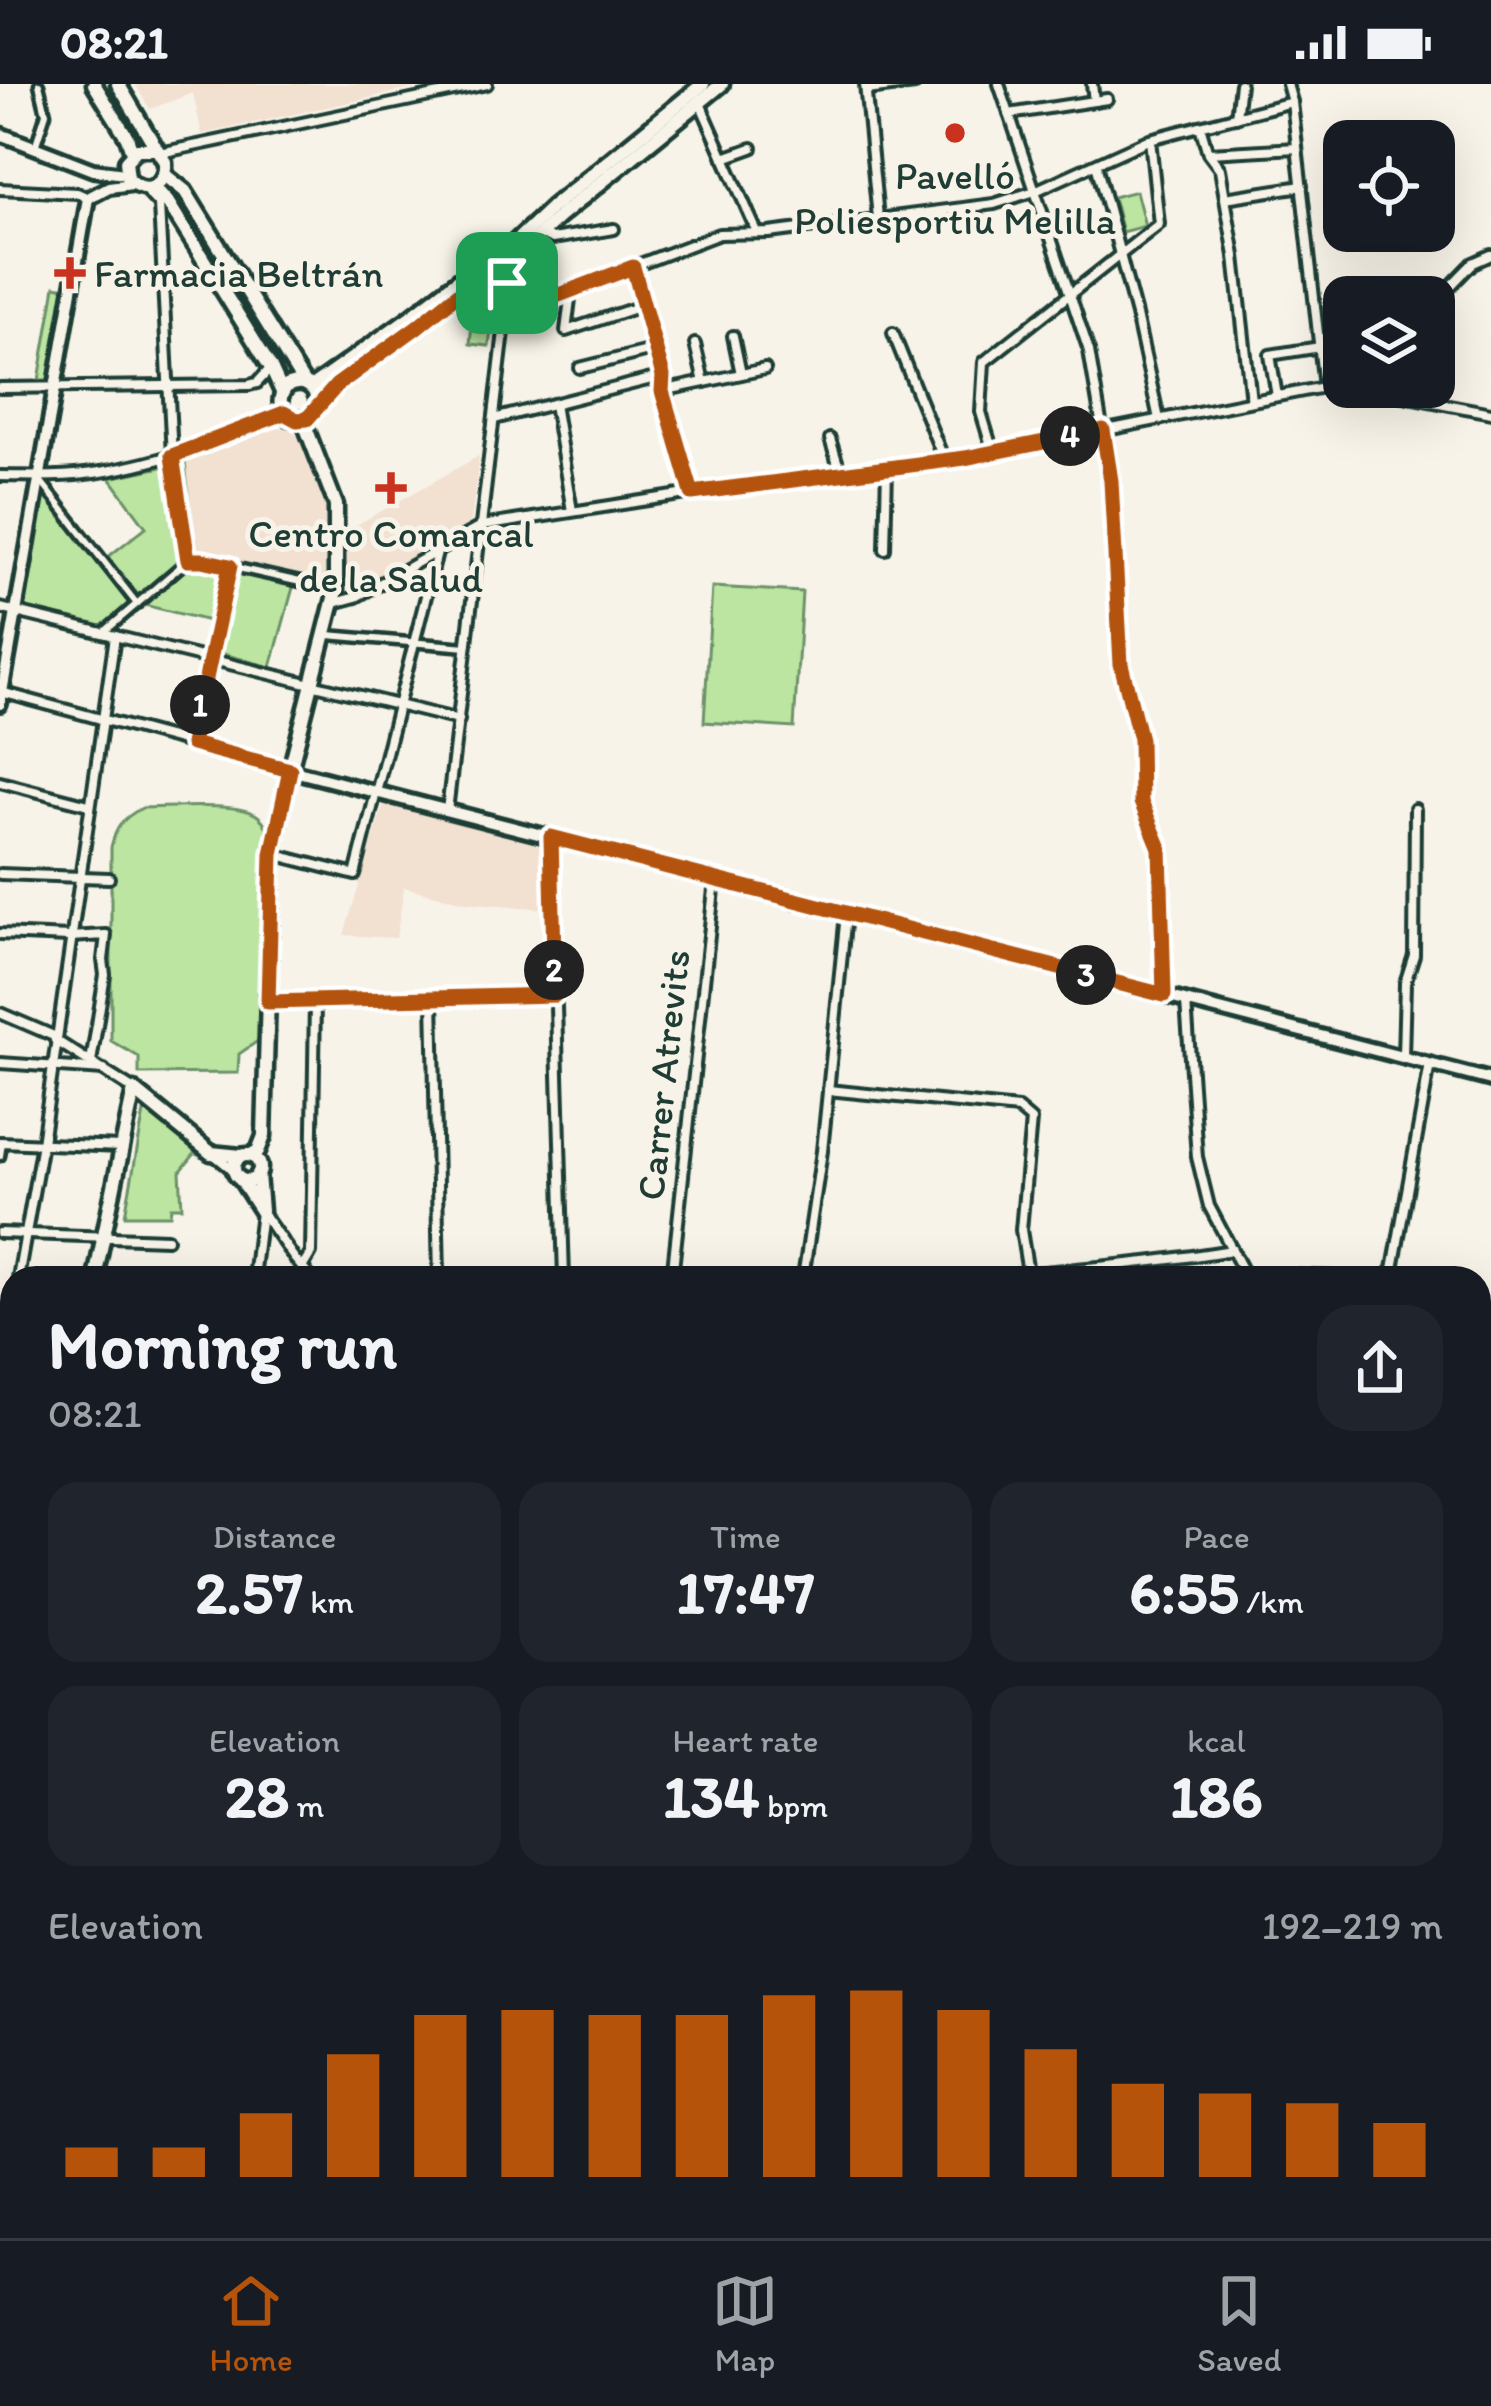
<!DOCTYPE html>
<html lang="en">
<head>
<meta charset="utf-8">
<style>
  :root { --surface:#171b24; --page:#20242c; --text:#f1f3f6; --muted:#9ea1a6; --line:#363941; --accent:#b45309 }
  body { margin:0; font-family:Itim,sans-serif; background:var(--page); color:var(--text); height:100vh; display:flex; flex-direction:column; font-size:45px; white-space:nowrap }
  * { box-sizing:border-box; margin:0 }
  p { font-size:39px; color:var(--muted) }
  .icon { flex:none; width:66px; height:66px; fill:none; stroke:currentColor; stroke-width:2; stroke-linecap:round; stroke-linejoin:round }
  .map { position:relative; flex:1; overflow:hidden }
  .details { position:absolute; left:0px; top:1182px; width:1491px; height:972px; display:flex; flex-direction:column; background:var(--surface); border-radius:36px 36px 0 0; box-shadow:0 12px 48px #0002 }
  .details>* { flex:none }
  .fabs { position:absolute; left:1323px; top:36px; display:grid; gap:24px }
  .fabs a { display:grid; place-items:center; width:132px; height:132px; border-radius:24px; background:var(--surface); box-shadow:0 12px 48px #0002; font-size:60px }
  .pin { position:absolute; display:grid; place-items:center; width:102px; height:102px; color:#fff; margin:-51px; border-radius:24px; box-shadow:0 6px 18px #0006 }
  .km { position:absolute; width:60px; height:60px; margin:-30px; border-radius:50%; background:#222; color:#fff; font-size:33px; line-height:60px; text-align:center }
  .round { display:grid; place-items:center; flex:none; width:126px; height:126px; border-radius:36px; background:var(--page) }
  .headline { display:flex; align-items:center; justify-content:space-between; height:204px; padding:0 48px }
  h1 { font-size:66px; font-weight:800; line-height:90px }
  .stats { display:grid; grid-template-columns:repeat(3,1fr); gap:18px; height:204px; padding:12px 48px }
  .stats div { display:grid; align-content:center; border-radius:30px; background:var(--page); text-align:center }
  .stats b { font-size:60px; font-weight:800 }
  .stats small { font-size:33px; font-weight:400 }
  .stats p { font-size:33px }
  .chart { height:336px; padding:24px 48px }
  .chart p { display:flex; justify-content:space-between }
  .chart svg { width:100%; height:216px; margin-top:12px; stroke:var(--accent); stroke-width:6 }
  .status { display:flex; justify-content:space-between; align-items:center; height:84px; padding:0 60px; background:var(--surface); direction:ltr }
  .status svg { height:33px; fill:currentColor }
  .dock { display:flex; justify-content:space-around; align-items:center; height:168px; border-top:3px solid var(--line); background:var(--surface); font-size:33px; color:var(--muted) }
  .dock a { display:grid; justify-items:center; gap:6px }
  .dock .selected { color:var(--accent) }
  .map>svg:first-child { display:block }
  .built { fill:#f2e0d1 }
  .green { fill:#bbe5a1; stroke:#6d916a; stroke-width:3 }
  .water { fill:#9bdbfc; stroke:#699cac; stroke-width:3 }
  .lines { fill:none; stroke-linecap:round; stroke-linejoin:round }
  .canal { stroke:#9bdbfc; stroke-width:9 }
  .pedestrian-casing { stroke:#1f3d34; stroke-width:15 }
  .minor-casing { stroke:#1f3d34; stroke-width:16 }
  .tertiary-casing { stroke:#1f3d34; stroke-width:20 }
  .secondary-casing { stroke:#1f3d34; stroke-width:21 }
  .pedestrian { stroke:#f7f3e8; stroke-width:6 }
  .minor { stroke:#f7f3e8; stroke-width:8 }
  .tertiary { stroke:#f7f3e8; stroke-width:10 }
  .secondary { stroke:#f7f3e8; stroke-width:12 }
  .route-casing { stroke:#fff; stroke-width:24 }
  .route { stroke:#b45309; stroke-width:15 }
  .poi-dot { fill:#c8321e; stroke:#f7f3e8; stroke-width:4.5 }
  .labels { text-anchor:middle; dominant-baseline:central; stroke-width:10; stroke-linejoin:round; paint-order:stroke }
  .poi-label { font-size:39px; fill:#1f3d34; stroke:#f7f3e8 }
  .street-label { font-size:39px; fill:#1f3d34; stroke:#f7f3e8 }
</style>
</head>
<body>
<div class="status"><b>08:21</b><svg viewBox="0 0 49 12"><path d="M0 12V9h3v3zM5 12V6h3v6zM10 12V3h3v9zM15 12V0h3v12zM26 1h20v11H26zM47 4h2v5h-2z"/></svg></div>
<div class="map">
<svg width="1491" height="2154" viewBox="0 0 1491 2154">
  <rect width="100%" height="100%" fill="#f7f3e8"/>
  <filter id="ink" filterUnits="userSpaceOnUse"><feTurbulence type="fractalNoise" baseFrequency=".00833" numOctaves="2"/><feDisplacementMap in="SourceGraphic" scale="24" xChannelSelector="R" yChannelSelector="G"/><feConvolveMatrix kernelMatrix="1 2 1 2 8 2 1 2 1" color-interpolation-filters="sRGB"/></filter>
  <g filter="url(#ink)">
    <g class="built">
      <path d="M135 0H433L202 50 193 9 150 25Z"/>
      <path d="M274 344 290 345 303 357 330 422 329 502 194 466 185 378Z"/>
      <path d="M479 372 471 438 354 509 345 501 346 447Z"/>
      <path d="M384 719 546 763 545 825 465 818 404 803 396 854 344 851Z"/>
      <path d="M12 2027V2142H210L221 2154H0V2028Z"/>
    </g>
    <g class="green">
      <path d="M1136 107 1145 142 1122 148 1113 113Z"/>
      <path d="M55 202 67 204 52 296H39Z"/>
      <path d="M473 228 493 230 489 262 470 260Z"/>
      <path d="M185 378 194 466 294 500 271 583 205 565 209 537 144 521 177 484 103 549 21 524 42 399 103 477 146 443 110 394Z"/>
      <path d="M712 503 802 508 794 644 704 638Z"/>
      <path d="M142 724C169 724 239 717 258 732 267 739 268 748 270 758L265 952 239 970 238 989 139 990V973L111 957V763C116 742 123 734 142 724Z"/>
      <path d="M145 1023 197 1067 180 1088 182 1123H171L170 1131H125Z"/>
      <rect x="1479" y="1271" width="12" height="165"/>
      <path d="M1479 1446H1486L1491 1596 1487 1600H1479Z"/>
      <path d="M230 2142H376L367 2154H242Z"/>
    </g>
    <path class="water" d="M1479 2048H1491V2154H1099L1093 2143 1479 2142Z"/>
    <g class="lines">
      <path class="canal" d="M1479 2026 1491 2027"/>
      <g class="pedestrian-casing">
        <g id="pedestrian">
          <path d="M35 63 46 29 39 0"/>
          <path d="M172 373 188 476"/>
          <path d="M39 395 137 520"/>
          <path d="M103 549 188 476H202L336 506"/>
          <path d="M328 551 467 563"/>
          <path d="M210 575 230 482"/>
          <path d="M0 1072 2 1058"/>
          <path d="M0 1696 4 1727 12 1747"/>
        </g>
      </g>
      <g class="minor-casing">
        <g id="minor">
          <path d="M865 0 878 134"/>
          <path d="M999 0 1089 267 1111 396 1121 580 1140 655 1141 718 1160 764 1164 911"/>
          <path d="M1092 0 1094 17"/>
          <path d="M1287 0 1292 18 1324 303"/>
          <path d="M867 6 915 0"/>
          <path d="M700 19 757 148"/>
          <path d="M1009 30 1107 15"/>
          <path d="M1236 33 1240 0"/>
          <path d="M1200 42 1208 69 1220 85 1235 172 1251 317"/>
          <path d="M160 69 487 0"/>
          <path d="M1209 69 1297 64"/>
          <path d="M724 74 752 64"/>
          <path d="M1096 80 1136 231 1159 335"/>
          <path d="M0 105 77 109 88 114"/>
          <path d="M145 106 159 121 172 372"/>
          <path d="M1225 114 1302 102"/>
          <path d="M540 149 552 155 614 145"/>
          <path d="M633 183 663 292 662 307 693 409"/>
          <path d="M571 207 566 247 644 221"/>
          <path d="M1434 219 1473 179 1491 171"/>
          <path d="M506 231 719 150 769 149 994 120 1035 107 1150 55 1292 18"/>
          <path d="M893 249 944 376"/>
          <path d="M733 252 741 290"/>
          <path d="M695 260 704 298"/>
          <path d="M580 284 656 265"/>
          <path d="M1356 303 1491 329"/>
          <path d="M0 304 249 301 257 299 270 285"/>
          <path d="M662 307 765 285"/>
          <path d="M1277 312 1270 271 1320 263"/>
          <path d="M554 320 572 427"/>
          <path d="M494 335 663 292"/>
          <path d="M830 355 841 390"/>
          <path d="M993 368 981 328 984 278 1159 140 1150 55"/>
          <path d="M0 392C28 392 57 394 85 390 155 382 220 356 284 329"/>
          <path d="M885 465 887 384"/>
          <path d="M334 519 356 513 482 442 693 409 965 374 1344 299"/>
          <path d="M0 524 459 636"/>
          <path d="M1 608 290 686"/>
          <path d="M192 660 210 575"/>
          <path d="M0 698 89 721"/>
          <path d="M447 727 505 239 507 200"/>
          <path d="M551 753 564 1194"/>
          <path d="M273 770 355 791 438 465"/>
          <path d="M0 790 109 794"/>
          <path d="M0 850 69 853 106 851 103 876 105 891 91 978"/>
          <path d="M433 914 439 1194"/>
          <path d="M269 918 555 912"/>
          <path d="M1186 918 1197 1073 1209 1122 1247 1194"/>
          <path d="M0 929 56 953"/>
          <path d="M55 956 134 1006"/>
          <path d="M1403 973 1405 899 1414 871 1415 725"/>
          <path d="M0 979 104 986"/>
          <path d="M828 1006 1018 1025 1031 1036 1021 1146 1028 1189"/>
          <path d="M0 1058 121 1063"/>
          <path d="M213 1070 234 1087"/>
          <path d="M261 1127 294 1174 311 1194"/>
          <path d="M0 1149 167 1155"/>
          <path d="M302 1184 311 1169 315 918"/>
          <path d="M1246 1190 1365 1194"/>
          <path d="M18 1194 42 1059 115 552"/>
          <path d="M253 1194 261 1128"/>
          <path d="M672 1194 715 796"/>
          <path d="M803 1194 822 1067 846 830"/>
          <path d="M984 1194C1067 1185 1150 1180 1232 1166"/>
          <path d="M1385 1194 1393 1185 1430 980"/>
          <path d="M0 1305 12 1234"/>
          <path d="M0 1352H12"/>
          <path d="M1479 1441H1491"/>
          <path d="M0 1576 12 1575"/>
          <path d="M0 1680 12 1678"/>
          <path d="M0 1786 12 1789"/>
          <path d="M1479 1948 1491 1947"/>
          <path d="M1479 1997 1491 1999"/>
          <path d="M874 2154 895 2142"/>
        </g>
      </g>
      <g class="tertiary-casing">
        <g id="tertiary">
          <path d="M0 50 93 86 125 90"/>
          <path d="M0 620 88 114 109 103 132 100"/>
          <path d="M290 686 1491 996"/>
          <path d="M0 1496 12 1495"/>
          <path d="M1479 1838 1491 1833"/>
          <path d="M0 1955 12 1964"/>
          <path d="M222 2142 233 2154"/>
          <path d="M619 2142 677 2148 713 2142"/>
          <path d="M397 2154 518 2142"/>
        </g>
      </g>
      <g class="secondary-casing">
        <g id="secondary">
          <path d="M94 0 127 53 132 68"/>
          <path d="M118 0C134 26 149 53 165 78 167 102 146 112 128 95L126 77 137 65H154"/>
          <path d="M165 91 185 107 303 298"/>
          <path d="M154 103 167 117 271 284 282 308"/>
          <path d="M312 303 409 234 489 172 501 171 552 123 703 0"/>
          <path d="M318 320C316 302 304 294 287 302 278 313 278 324 289 334L307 335 337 301 459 209C463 207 472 201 477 200 495 196 511 213 512 181L526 163 560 132 722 0"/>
          <circle cx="247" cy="1084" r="13"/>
          <path d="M251 1071 258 1067 264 1052 272 770 290 686 336 506V421L303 336"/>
          <path d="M241 1096 261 1127 258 1090"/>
          <path d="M95 1194 134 1006 211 1069 241 1072"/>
          <path d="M0 2024 12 2023"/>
        </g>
      </g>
      <use href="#pedestrian" class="pedestrian"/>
      <use href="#minor" class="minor"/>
      <use href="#tertiary" class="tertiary"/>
      <use href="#secondary" class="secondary"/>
    </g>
  </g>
  <g class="lines" filter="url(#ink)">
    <g class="route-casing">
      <path id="route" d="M633 183 663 292 662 307 692 409 965 374 1103 346 1111 397 1121 580 1140 655 1141 718 1160 764 1164 911 551 753 555 911 268 918 272 770 290 686 192 660 230 482 202 476H188L172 372 284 329 297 336 307 335 337 301 417 243 459 209 475 200 497 202 507 199 506 231Z"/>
    </g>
    <use href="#route" class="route"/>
  </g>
  <g class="poi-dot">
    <circle cx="955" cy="49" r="12"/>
    <path d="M64 171h12v12h12v12h-12v12h-12v-12h-12v-12h12z"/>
    <path d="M385 386h12v12h12v12h-12v12h-12v-12h-12v-12h12z"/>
  </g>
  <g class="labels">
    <g class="poi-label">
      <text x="955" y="91">Pavelló<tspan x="955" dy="45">Poliesportiu Melilla</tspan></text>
      <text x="94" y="189" text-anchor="start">Farmacia Beltrán</text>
      <text x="391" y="449">Centro Comarcal<tspan x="391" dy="45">de la Salud</tspan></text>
    </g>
    <g class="street-label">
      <text transform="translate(663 991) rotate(-84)">Carrer Atrevits</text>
    </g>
  </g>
</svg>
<div class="fabs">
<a><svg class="icon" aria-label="locate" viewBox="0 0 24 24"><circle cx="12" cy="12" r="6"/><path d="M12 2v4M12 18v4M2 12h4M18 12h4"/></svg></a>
<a><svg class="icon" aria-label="layers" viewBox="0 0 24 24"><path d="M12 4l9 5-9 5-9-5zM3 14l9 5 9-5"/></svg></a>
</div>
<div class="pin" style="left:507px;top:199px;background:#1e9e55"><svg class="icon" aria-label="arrive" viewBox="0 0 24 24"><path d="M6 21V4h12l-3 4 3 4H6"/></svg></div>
<b class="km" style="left:200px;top:621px">1</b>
<b class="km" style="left:554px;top:886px">2</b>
<b class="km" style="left:1086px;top:891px">3</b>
<b class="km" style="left:1070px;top:352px">4</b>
<section class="details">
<div class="headline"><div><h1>Morning run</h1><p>08:21</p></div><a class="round"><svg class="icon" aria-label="share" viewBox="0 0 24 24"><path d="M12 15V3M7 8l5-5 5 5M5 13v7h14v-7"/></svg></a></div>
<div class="stats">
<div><p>Distance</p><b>2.57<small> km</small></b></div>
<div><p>Time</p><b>17:47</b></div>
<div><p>Pace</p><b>6:55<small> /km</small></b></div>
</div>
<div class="stats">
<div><p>Elevation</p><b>28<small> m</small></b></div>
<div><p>Heart rate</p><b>134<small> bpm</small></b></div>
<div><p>kcal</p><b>186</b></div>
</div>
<div class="chart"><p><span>Elevation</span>192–219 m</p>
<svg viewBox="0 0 160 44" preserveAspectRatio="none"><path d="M5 44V38M15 44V38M25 44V31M35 44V19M45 44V11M55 44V10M65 44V11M75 44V11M85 44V7M95 44V6M105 44V10M115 44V18M125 44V25M135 44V27M145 44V29M155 44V33"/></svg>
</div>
</section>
</div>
<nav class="dock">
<a class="selected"><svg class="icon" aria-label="home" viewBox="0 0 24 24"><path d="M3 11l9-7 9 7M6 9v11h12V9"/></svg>Home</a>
<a><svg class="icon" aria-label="map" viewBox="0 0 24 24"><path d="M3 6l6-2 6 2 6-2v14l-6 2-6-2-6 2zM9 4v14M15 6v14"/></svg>Map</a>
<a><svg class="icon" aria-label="saved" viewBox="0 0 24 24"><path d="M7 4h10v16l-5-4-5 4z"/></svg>Saved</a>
</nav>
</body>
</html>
